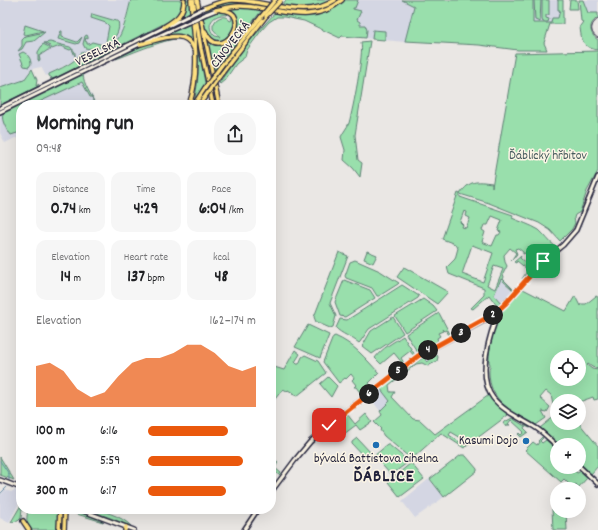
<!DOCTYPE html>
<html lang="en">
<head>
<meta charset="utf-8">
<style>
  :root { --surface:#fff; --page:#f6f6f6; --text:#202124; --muted:#757577; --accent:#ea580c }
  body { margin:0; font-family:Dekko,sans-serif; background:var(--page); color:var(--text); height:100vh; display:flex; flex-direction:column; font-size:15px; white-space:nowrap }
  * { box-sizing:border-box; margin:0 }
  p { font-size:13px; color:var(--muted) }
  .icon { flex:none; width:22px; height:22px; fill:none; stroke:currentColor; stroke-width:2; stroke-linecap:round; stroke-linejoin:round }
  .map { position:relative; flex:1; overflow:hidden }
  .drawer { position:absolute; left:16px; top:100px; width:260px; height:414px; display:flex; flex-direction:column; background:var(--surface); border-radius:16px; box-shadow:0 4px 16px #0002 }
  .drawer>* { flex:none }
  .fabs { position:absolute; left:550px; top:350px; display:grid; gap:8px }
  .fabs a { display:grid; place-items:center; width:36px; height:36px; border-radius:50%; background:var(--surface); box-shadow:0 4px 16px #0002; font-size:20px }
  .pin { position:absolute; display:grid; place-items:center; width:34px; height:34px; color:#fff; margin:-17px; border-radius:8px; box-shadow:0 2px 6px #0006 }
  .km { position:absolute; width:20px; height:20px; margin:-10px; border-radius:50%; background:#222; color:#fff; font-size:11px; line-height:20px; text-align:center }
  .round { display:grid; place-items:center; flex:none; width:42px; height:42px; border-radius:16px; background:var(--page) }
  .summary { display:flex; align-items:center; justify-content:space-between; height:68px; padding:0 20px }
  h1 { font-size:22px; font-weight:700; line-height:30px }
  .metrics { display:grid; grid-template-columns:repeat(3,1fr); gap:6px; height:68px; padding:4px 20px }
  .metrics div { display:grid; align-content:center; border-radius:10px; background:var(--page); text-align:center }
  .metrics b { font-size:17px; font-weight:700 }
  .metrics small { font-size:11px; font-weight:400 }
  .metrics p { font-size:11px }
  .chart { height:112px; padding:8px 20px }
  .chart p { display:flex; justify-content:space-between }
  .chart svg { width:100%; height:72px; margin-top:4px; fill:var(--accent); opacity:.7 }
  ul { padding:0 20px; list-style:none; font-size:13px }
  li { display:grid; grid-template-columns:64px 48px 1fr; align-items:center; height:30px }
  li i { height:10px; border-radius:5px; background:var(--accent) }
  .map>svg:first-child { display:block }
  .built { fill:#d4d6e3 }
  .green { fill:#99dfac; stroke:#5e8074; fill-rule:evenodd }
  .lines { fill:none; stroke-linecap:round; stroke-linejoin:round }
  .stream { stroke:#628aa6; stroke-width:1 }
  .secondary-casing { stroke:#22223b; stroke-width:6 }
  .highway-casing { stroke:#22223b; stroke-width:6 }
  .secondary { stroke:#fcf5e5; stroke-width:3 }
  .highway { stroke:#fddf80; stroke-width:3.5 }
  .tram { stroke:#22223b; stroke-width:1 }
  .secondary-bridge-casing { stroke:#22223b; stroke-width:6; stroke-linecap:butt }
  .highway-bridge-casing { stroke:#22223b; stroke-width:6; stroke-linecap:butt }
  .secondary-bridge { stroke:#fcf5e5; stroke-width:3 }
  .highway-bridge { stroke:#fddf80; stroke-width:3.5 }
  .route-casing { stroke:#fff; stroke-width:8 }
  .route { stroke:#ea580c; stroke-width:5 }
  .poi-dot { fill:#1f6fb2; stroke:#fcf5e5; stroke-width:1.5 }
  .labels { text-anchor:middle; dominant-baseline:central; stroke-width:3; stroke-linejoin:round; paint-order:stroke }
  .street-label { font-size:13px; fill:#22223b; stroke:#fcf5e5 }
  .park-label { font-size:13px; fill:#465b5d; stroke:#fcf5e5 }
  .poi-label { font-size:13px; fill:#22223b; stroke:#fcf5e5; text-anchor:end }
  .district-label { font-size:17px; font-weight:bold; letter-spacing:1px; fill:#22223b; stroke:#fcf5e5 }
</style>
</head>
<body>
<div class="map">
<svg width="598" height="530" viewBox="0 0 598 530">
  <rect width="100%" height="100%" fill="#eae7e4"/>
  <filter id="ink" filterUnits="userSpaceOnUse"><feTurbulence type="fractalNoise" baseFrequency=".025" numOctaves="2"/><feDisplacementMap in="SourceGraphic" scale="8" xChannelSelector="R" yChannelSelector="G"/><feConvolveMatrix kernelMatrix="1 2 1 2 8 2 1 2 1" color-interpolation-filters="sRGB"/></filter>
  <g filter="url(#ink)">
    <g class="built">
      <path d="M0 0H131L120 37 114 45 109 49 96 53H83L79 55 75 60 46 76 41 67 31 69 24 80 1 88H0Z"/>
      <path d="M355 0H402L414 6 405 42 342 36Z"/>
      <rect x="527" y="0" width="36" height="24"/>
      <path d="M583 0H598V13H588Z"/>
      <path d="M83 73 84 81 94 99 95 105H21V139L15 138 5 143 0 133V115Z"/>
      <path d="M501 279 513 291 502 303 494 295Z"/>
      <path d="M433 352 436 357 427 362 424 357Z"/>
      <path d="M380 388 390 401 380 411 369 396Z"/>
      <path d="M429 479 444 497 415 518 402 501Z"/>
      <path d="M5 490 11 492 15 490 21 495V499L9 523 0 518V495Z"/>
    </g>
    <g class="green">
      <path d="M131 0H183L181 12 173 19 56 78 50 79 52 78 49 76V74C58 70 67 66 75 60 79 57 79 53 84 52 88 52 92 54 96 53 122 50 125 21 131 0Z"/>
      <path d="M186 0H189L190 12 180 17 184 11Z"/>
      <path d="M286 0H332C315 9 300 8 282 5Z"/>
      <path d="M344 0H358L355 8H353V9L361 11 357 20 360 22V25H365L367 30 366 38 342 36 340 38 304 21 284 17H277L269 22 261 31 247 50 245 57 236 64 225 80 220 84 219 83 245 46 275 13C299 18 325 19 344 0Z"/>
      <path d="M402 0H533V23H551L552 18H558L560 10H558V0H557H563V24H550L544 43 547 50H518L479 45 405 41 414 6Z"/>
      <path d="M534 0H541L540 22 535 20Z"/>
      <path d="M542 0H549V15H546V18L549 19 548 22H543L542 20Z"/>
      <path d="M570 0H577L578 9H569Z"/>
      <path d="M579 0H583L588 13H598V18C588 23 589 34 598 40V50C583 48 581 40 580 26L583 22 581 21Z"/>
      <path d="M231 2 243 3 265 6 264 8 231 5 206 13 205 11 219 5Z"/>
      <path d="M229 8H246L262 10 213 72 206 40C222 57 247 31 236 15 234 12 231 10 229 8Z"/>
      <path d="M219 11 229 13 227 15C213 13 204 26 215 36L220 37 213 29V25L216 20C221 16 226 15 230 21L232 20 231 18 232 16C237 26 230 36 221 41H214L207 34 203 18Z"/>
      <path d="M92 14 116 21H118C123 38 101 52 85 48L83 44 85 36 87 35 88 37V39L86 38 85 41 87 42V44H89L92 42 104 45 106 42 109 26 106 23 91 18Z"/>
      <path d="M192 23 194 43C184 29 169 35 155 39Z"/>
      <path d="M25 25 43 31 26 35 23 34Z"/>
      <path d="M373 30 385 31V40L372 39Z"/>
      <path d="M61 31H62V37L77 42 82 37 79 43 76 44 58 39Z"/>
      <path d="M45 32 34 41 26 42 22 49 18 51 22 46V40L26 36Z"/>
      <path d="M178 37C187 38 190 42 192 50 190 45 187 40 182 39 171 36 128 55 116 59L115 58C135 49 156 39 178 37Z"/>
      <path d="M197 40 205 83 194 102C199 80 199 63 197 40Z"/>
      <path d="M370 41 355 135 358 160 362 163 360 177 353 168 344 160 345 150 341 137C343 132 347 128 349 123 353 109 364 54 361 42Z"/>
      <path d="M50 42 70 47C73 49 76 52 75 56L72 49 70 50 60 46 52 49 50 46 44 43Z"/>
      <path d="M43 44 49 47 51 50H48L39 56 40 60 38 61V52Z"/>
      <path d="M598 51V171L587 191 580 212 575 215 574 218 575 223 572 229 560 241 550 230 539 223 489 203 460 194V197L513 215 512 218C521 222 531 225 539 230 545 235 549 242 555 246L522 279 528 270 517 261 516 263 514 262 521 256 520 258 530 267 535 260 525 253 523 254V252L518 248 515 249 517 254 511 261 516 253 510 248 504 255 505 262 507 266 503 274 504 277 503 279 513 289V290L501 279 494 295 501 303 497 306 489 295 473 309 471 308 484 295V288L449 274 447 267 455 259 458 248 455 244 442 239 458 193 460 194C470 180 476 181 492 183V187L515 53ZM464 211 467 212 466 216 470 218 466 228 462 227 463 225 460 222ZM492 216 502 220 498 231 501 232 499 235H497L492 246 482 242 485 232 482 230 484 225H488ZM472 245 493 253 483 282 462 274ZM494 266 503 269 495 289 487 285Z"/>
      <path d="M23 52C28 54 31 59 31 64L29 67 24 66 19 54Z"/>
      <path d="M32 69 37 80 36 86 39 84 37 87 0 105V88L24 80Z"/>
      <path d="M83 73C83 85 92 94 95 105H92L93 100 92 97H90L82 82 39 102V104L21 105V134L17 133 11 135 9 132H8C5 126 0 118 4 112Z"/>
      <path d="M367 251 377 255 373 263 364 259Z"/>
      <path d="M339 252 348 256 330 303 336 316 333 327 330 328 316 322 314 317Z"/>
      <path d="M355 260 380 271 399 283 398 284 379 296H377L372 288 346 278 345 276 350 262Z"/>
      <path d="M404 267 448 292 437 304 397 277Z"/>
      <path d="M344 280 370 290 375 298 345 317 340 316 335 302Z"/>
      <path d="M402 285 419 296 418 298 369 329 360 342 359 343C353 338 340 333 336 328L340 319 347 320Z"/>
      <path d="M523 289 566 311 575 296 580 306 581 304H586L596 296 598 297V369L592 367 588 364 587 365 592 369 598 370V399L594 400 593 397 579 402V401H557V409L554 410 551 395 546 391 540 398 550 407 547 412 542 411 546 418 536 425C514 413 489 402 489 372 489 368 490 368 490 364L489 362C489 345 493 324 503 309 507 302 514 296 519 290ZM557 357H579V362L584 363 583 365H579L582 367 579 369V379H557Z"/>
      <path d="M423 299 433 306 437 311 405 332 395 316Z"/>
      <path d="M439 313 450 334 449 335 446 330 444 331 442 329 443 331 438 333 440 336 437 338 438 341 418 353 406 334Z"/>
      <path d="M393 317 403 333 372 354 362 346 363 345 371 331Z"/>
      <path d="M308 325 329 335 320 358 295 347Z"/>
      <path d="M335 336C354 344 365 358 379 373L369 383 372 387 362 395 356 387H354L356 385 352 380 354 378 351 374 346 379 345 378 339 383 323 362 333 337Z"/>
      <path d="M403 336 415 355 414 356 410 351 401 358 404 363 403 364 394 353 381 364 375 358C382 348 394 342 403 336Z"/>
      <path d="M295 350 300 354 295 362 297 364H299L302 357 305 355 318 361 326 373 297 396 292 394 293 393 288 390 287 391 283 389 271 404V366L284 370Z"/>
      <path d="M437 355 438 357 437 361 428 366 422 363 416 364 389 385 390 392H395L392 397 413 419 420 420 435 434 489 395 494 402 507 413 508 415 464 448 441 433 414 457 410 458 384 436 380 430 381 429 374 422 382 415 380 411 390 401 380 388 424 357 427 362ZM451 432 468 442 466 446 449 435Z"/>
      <path d="M328 377 337 386 331 397 320 384Z"/>
      <path d="M347 414 355 424 366 414 372 422 360 430 356 425 344 434 336 423Z"/>
      <path d="M556 415H557V423H579L598 446V466L591 474 579 463V445H559L540 428Z"/>
      <path d="M512 418 523 425H524L530 427V428L525 426 524 428 528 432 521 437 518 434 519 433 521 435 524 432 511 420 508 424 510 425H507L506 427 503 423Z"/>
      <path d="M542 437 543 438 540 441 542 443 546 440 557 449 554 453 555 455 557 456V467H575L573 469 577 473 581 471 588 477 577 489H576L578 487 576 484 572 487V489H568L566 487 569 484 564 479 561 482 525 450 533 442 537 445 539 442 538 441Z"/>
      <path d="M357 438 371 453 365 458 352 444V442Z"/>
      <path d="M387 445H389L407 460V463L391 475 374 456Z"/>
      <path d="M461 455H464L466 456 477 469V471L444 497 430 479Z"/>
      <path d="M0 457 14 480 0 475Z"/>
      <path d="M275 460 278 462 275 468 281 473 279 475 271 469V465Z"/>
      <path d="M411 463 424 479 400 497 388 482Z"/>
      <path d="M21 505V509H22L21 518 18 521 11 522Z"/>
      <path d="M28 509H58L57 530H31C25 523 27 517 28 509Z"/>
      <path d="M70 509 102 520 103 522 70 512Z"/>
      <path d="M87 509C100 509 122 516 131 526Z"/>
      <path d="M552 509H557V511H566L567 530H553Z"/>
    </g>
    <g class="lines">
      <g class="stream">
        <path d="M0 461 9 474V480"/>
        <path d="M0 494 7 487"/>
      </g>
      <g class="secondary-casing">
        <g id="secondary">
          <path d="M206 14 216 10"/>
          <path d="M170 25 188 16"/>
          <path d="M147 41 189 22"/>
          <path d="M0 108 165 27"/>
          <path d="M0 112 142 43"/>
          <path d="M500 309C490 332 476 376 493 398 504 412 522 419 536 428 544 433 550 440 557 446"/>
          <path d="M579 466 598 484"/>
          <path d="M0 480 21 488"/>
          <path d="M271 492 295 460 310 442 331 423 418 356 487 319 505 304 543 261 563 245 576 230 598 177"/>
          <path d="M78 509 134 530"/>
          <path d="M244 530 258 509"/>
        </g>
      </g>
      <g class="highway-casing">
        <g id="highway">
          <path d="M193 0 201 49 213 105"/>
          <path d="M197 0 219 105"/>
          <path d="M204 8C213 5 223 0 233 0 268 0 304 21 335 0"/>
          <path d="M216 10C224 8 232 6 240 6 276 6 310 28 342 0"/>
          <path d="M164 27C175 20 184 15 184 0"/>
          <path d="M205 31C220 67 257 11 221 10"/>
          <path d="M140 44C157 41 186 26 194 49"/>
          <path d="M221 66 261 17"/>
          <path d="M219 77 266 16"/>
          <path d="M189 105C201 71 194 35 191 0"/>
          <path d="M194 105 205 88"/>
          <path d="M199 105 204 98"/>
          <path d="M23 521 29 530"/>
          <path d="M59 530 60 509"/>
          <path d="M64 530 65 509"/>
          <path d="M125 530 126 527"/>
        </g>
      </g>
      <use href="#secondary" class="secondary"/>
      <use href="#highway" class="highway"/>
      <path class="tram" d="M598 19C590 24 589 33 598 38"/>
      <g class="secondary-bridge-casing">
        <g id="secondary-bridge">
          <path d="M188 16 204 8"/>
          <path d="M189 22 206 14"/>
        </g>
      </g>
      <g class="highway-bridge-casing">
        <g id="highway-bridge">
          <path d="M266 16 281 0"/>
          <path d="M261 17 275 0"/>
          <path d="M205 88 221 66"/>
          <path d="M204 98 219 77"/>
        </g>
      </g>
      <use href="#secondary-bridge" class="secondary-bridge"/>
      <use href="#highway-bridge" class="highway-bridge"/>
    </g>
  </g>
  <g class="lines" filter="url(#ink)">
    <g class="route-casing">
      <path id="route" d="M329 425 418 356 494 314 505 304 543 261"/>
    </g>
    <use href="#route" class="route"/>
  </g>
  <g class="poi-dot">
    <circle cx="526" cy="441" r="4"/>
    <circle cx="376" cy="445" r="4"/>
  </g>
  <g class="labels">
    <g class="street-label">
      <text transform="translate(231 45) rotate(-52)">CÍNOVECKÁ</text>
      <text transform="translate(98 53) rotate(-26)">VESELSKÁ</text>
    </g>
    <g class="park-label">
      <text x="548" y="156">Ďáblický hřbitov</text>
    </g>
    <g class="poi-label">
      <text x="518" y="441">Kasumi Dojo</text>
      <text x="376" y="459" text-anchor="middle">bývalá Battistova cihelna</text>
    </g>
    <g class="district-label">
      <text x="384" y="478">ĎÁBLICE</text>
    </g>
  </g>
</svg>
<div class="fabs">
<a><svg class="icon" aria-label="locate" viewBox="0 0 24 24"><circle cx="12" cy="12" r="6"/><path d="M12 2v4M12 18v4M2 12h4M18 12h4"/></svg></a>
<a><svg class="icon" aria-label="layers" viewBox="0 0 24 24"><path d="M12 4l9 5-9 5-9-5zM3 14l9 5 9-5"/></svg></a>
<a>+</a>
<a>−</a>
</div>
<div class="pin" style="left:543px;top:261px;background:#1e9e55"><svg class="icon" aria-label="arrive" viewBox="0 0 24 24"><path d="M6 21V4h12l-3 4 3 4H6"/></svg></div>
<div class="pin" style="left:329px;top:425px;background:#d93025"><svg class="icon" aria-label="check" viewBox="0 0 24 24"><path d="M5 12l5 5 9-10"/></svg></div>
<b class="km" style="left:493px;top:315px">2</b>
<b class="km" style="left:461px;top:333px">3</b>
<b class="km" style="left:428px;top:350px">4</b>
<b class="km" style="left:398px;top:371px">5</b>
<b class="km" style="left:369px;top:394px">6</b>
<section class="drawer">
<div class="summary"><div><h1>Morning run</h1><p>09:48</p></div><a class="round"><svg class="icon" aria-label="share" viewBox="0 0 24 24"><path d="M12 15V3M7 8l5-5 5 5M5 13v7h14v-7"/></svg></a></div>
<div class="metrics">
<div><p>Distance</p><b>0.74<small> km</small></b></div>
<div><p>Time</p><b>4:29</b></div>
<div><p>Pace</p><b>6:04<small> /km</small></b></div>
</div>
<div class="metrics">
<div><p>Elevation</p><b>14<small> m</small></b></div>
<div><p>Heart rate</p><b>137<small> bpm</small></b></div>
<div><p>kcal</p><b>48</b></div>
</div>
<div class="chart"><p><span>Elevation</span>162–174 m</p>
<svg viewBox="0 0 160 44" preserveAspectRatio="none"><path d="M0 44V19L10 17L20 22L30 33L40 38L50 35L60 25L70 17L80 14L90 14L100 11L110 6L120 6L130 11L140 19L150 22L160 19V44z"/></svg>
</div>
<ul>
<li><b>100 m</b>6:16<i style="width:74%"></i></li>
<li><b>200 m</b>5:59<i style="width:88%"></i></li>
<li><b>300 m</b>6:17<i style="width:72%"></i></li>
</ul>
</section>
</div>
</body>
</html>
